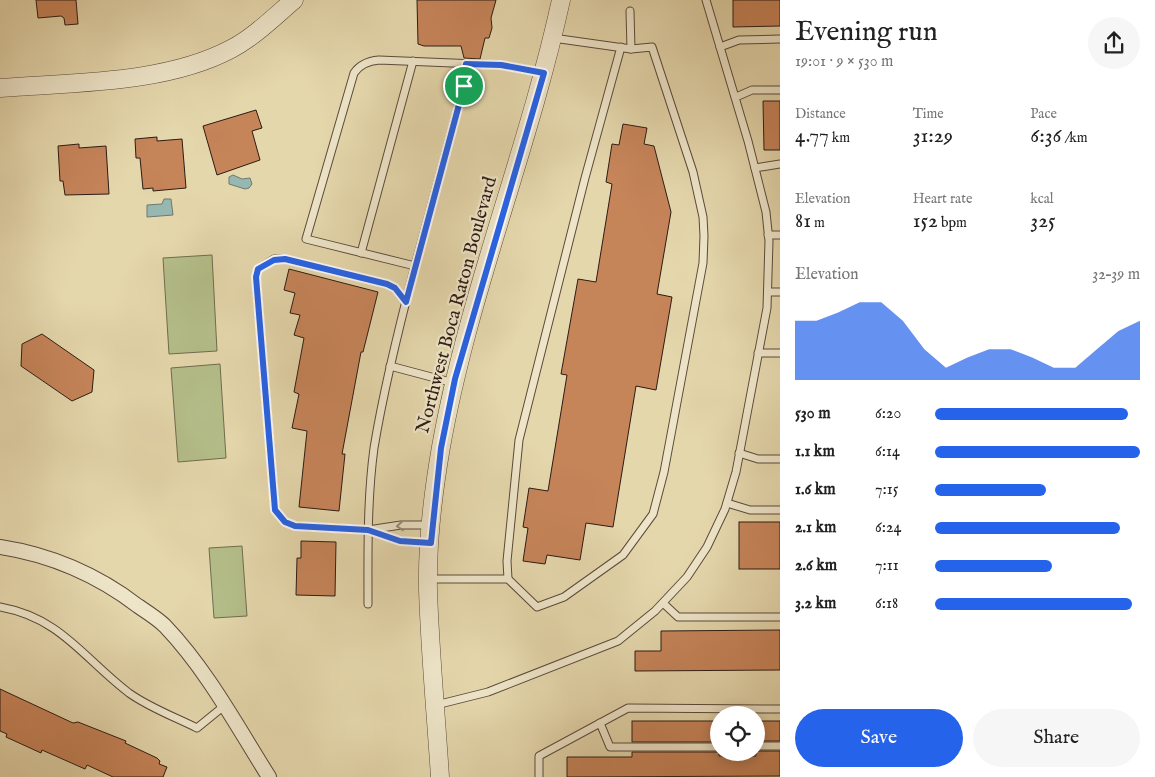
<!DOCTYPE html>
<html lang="en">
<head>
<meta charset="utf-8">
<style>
  :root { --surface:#fff; --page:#f6f6f6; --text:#222; --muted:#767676; --accent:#2563eb }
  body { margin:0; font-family:"IM FELL English",serif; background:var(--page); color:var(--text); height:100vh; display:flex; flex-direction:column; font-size:19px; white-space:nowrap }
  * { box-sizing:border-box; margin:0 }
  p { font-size:16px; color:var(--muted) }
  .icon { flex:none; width:28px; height:28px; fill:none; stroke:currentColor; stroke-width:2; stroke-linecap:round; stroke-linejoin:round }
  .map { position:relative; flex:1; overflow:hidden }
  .drawer { display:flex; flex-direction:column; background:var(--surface); width:375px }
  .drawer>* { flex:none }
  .controls { position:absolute; left:710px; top:706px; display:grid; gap:10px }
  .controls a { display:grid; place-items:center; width:55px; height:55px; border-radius:50%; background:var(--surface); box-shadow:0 2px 12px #0003; font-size:25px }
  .pin { position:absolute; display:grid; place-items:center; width:42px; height:42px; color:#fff; margin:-21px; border:2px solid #fff; border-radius:50%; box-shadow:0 1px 5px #0007 }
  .round { display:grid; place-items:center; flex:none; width:52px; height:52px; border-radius:26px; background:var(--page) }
  .head { display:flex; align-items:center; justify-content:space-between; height:85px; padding:0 15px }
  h1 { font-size:28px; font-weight:600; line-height:38px }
  .stats { display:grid; grid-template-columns:repeat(3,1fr); gap:8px; height:85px; padding:5px 15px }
  .stats div { display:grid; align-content:center }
  .stats b { font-size:21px; font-weight:600 }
  .stats small { font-size:14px; font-weight:400 }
  .stats p { font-size:14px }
  .chart { height:140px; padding:10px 15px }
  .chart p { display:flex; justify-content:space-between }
  .chart svg { width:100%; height:90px; margin-top:5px; fill:var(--accent); opacity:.7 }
  .action { display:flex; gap:10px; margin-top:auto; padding:10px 15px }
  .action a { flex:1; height:58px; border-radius:30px; background:var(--accent); color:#fff; font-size:20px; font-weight:600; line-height:58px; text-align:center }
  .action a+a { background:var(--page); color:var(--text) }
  ul { padding:0 15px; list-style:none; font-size:16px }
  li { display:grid; grid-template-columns:80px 60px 1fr; align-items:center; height:38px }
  li i { height:12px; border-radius:6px; background:var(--accent) }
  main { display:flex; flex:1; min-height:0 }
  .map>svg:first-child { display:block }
  .green { fill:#b4be8a; stroke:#706c4f }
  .water { fill:#97b8b0; stroke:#6d7972 }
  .building { fill:#c68459; stroke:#2d1b14 }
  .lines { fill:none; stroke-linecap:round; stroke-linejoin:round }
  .service-casing { stroke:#5b4a3a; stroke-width:9 }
  .minor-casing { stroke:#5b4a3a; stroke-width:16 }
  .tertiary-casing { stroke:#5b4a3a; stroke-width:19 }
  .service { stroke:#eee5c9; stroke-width:7 }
  .minor { stroke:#eee5c9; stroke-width:14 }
  .tertiary { stroke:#eee5c9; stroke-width:18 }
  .oneway { stroke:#978a78 }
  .route-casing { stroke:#fff; stroke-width:10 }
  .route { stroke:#2563eb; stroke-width:6 }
  .labels { text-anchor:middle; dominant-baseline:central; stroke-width:4.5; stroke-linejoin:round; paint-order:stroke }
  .street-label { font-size:19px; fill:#2d1b14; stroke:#eee5c9 }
</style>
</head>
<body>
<main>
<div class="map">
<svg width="780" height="777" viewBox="0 0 780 777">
  <rect width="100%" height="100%" fill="#e5d7ac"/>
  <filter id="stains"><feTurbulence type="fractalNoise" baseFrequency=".004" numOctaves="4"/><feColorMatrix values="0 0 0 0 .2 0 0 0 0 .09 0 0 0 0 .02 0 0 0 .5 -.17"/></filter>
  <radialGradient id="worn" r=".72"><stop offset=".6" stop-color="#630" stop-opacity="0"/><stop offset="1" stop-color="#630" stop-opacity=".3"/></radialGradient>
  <g class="green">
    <path d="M212 255 217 351 169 354 163 258Z"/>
    <path d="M220 364 226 458 178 462 171 368Z"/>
    <path d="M242 546 247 616 214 618 209 548Z"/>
  </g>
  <g class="water">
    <path d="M233 175 242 179 250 178 252 184 249 188 245 189 229 184V177Z"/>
    <path d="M164 199H171L173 215 147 217V205L162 204Z"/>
  </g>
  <g class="building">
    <path d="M36 0H76L78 24 65 25 64 18 61 16 38 18Z"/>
    <path d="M417 0H496L491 18 492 28 489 38H485L480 59 464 58 461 46H424L418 44Z"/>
    <path d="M733 0H780V26L733 27Z"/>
    <path d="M763 101H780V150H764Z"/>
    <path d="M256 110 262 128 252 131 260 160 217 175 203 126Z"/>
    <path d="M623 124 647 128 644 144 654 146 671 212 657 294 672 297 656 390 636 386 613 527 586 523 580 560 547 555 545 564 523 561 528 528 523 527 529 488 548 491 567 375 561 374 578 279 596 282 612 184 606 182 612 144 619 145Z"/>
    <path d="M157 137V141L182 139 186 188 153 191V188L143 189 140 158H136L135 139Z"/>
    <path d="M79 144V148L106 146 109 194 65 195 63 181H60L58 146Z"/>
    <path d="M289 269 378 292 363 352H361L342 454H345L339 511 299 507 307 431 292 428 299 394 294 392 304 338 294 335 300 315 290 313 295 293 284 290Z"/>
    <path d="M42 334 94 370 92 392 72 401 21 366 22 344Z"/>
    <rect x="739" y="522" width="41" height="47"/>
    <path d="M301 541 336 542 335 596 296 595 297 558H301Z"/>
    <path d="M780 630V670L635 671V651H661V631Z"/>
    <path d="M0 689 73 723 78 722 126 741 125 743 157 758 160 761 159 764 167 767 163 777H113L87 765 85 769 42 750 41 753 6 737 7 734 0 731Z"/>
    <rect x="632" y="721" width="87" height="21"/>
    <rect x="756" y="721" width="24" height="20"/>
    <path d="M756 751H780V776L567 777V757H632V752H719V756H756Z"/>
  </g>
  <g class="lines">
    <g class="service-casing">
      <g id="service">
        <path d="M630 11 631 49"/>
        <path d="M720 47 739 40 780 39"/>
        <path d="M466 64 464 86 415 266 306 239 354 73C360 64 368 61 379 60L501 65 543 73"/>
        <path d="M736 97 752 90H780"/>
        <path d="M755 168 780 164"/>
        <path d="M768 235H780"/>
        <path d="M361 253 413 61"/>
        <path d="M768 292H780"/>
        <path d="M406 302 395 288 387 284 285 259H274L258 269 256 277 275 510 285 522 295 526 368 530 401 525H429"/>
        <path d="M758 353H780"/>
        <path d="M390 366 454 383"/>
        <path d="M739 453 758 459H780"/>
        <path d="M727 503 750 510H780"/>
        <path d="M371 531 400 541 429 543"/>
        <path d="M429 579H508L537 607 564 597 623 555 653 514 664 472 703 263 704 236 703 217 693 172 652 47 631 49 553 38"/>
        <path d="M508 579 507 561 519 440 585 178 621 47"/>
        <path d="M663 603 678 617H780"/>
        <path d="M368 604C368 553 367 500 374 448 384 387 399 327 415 266"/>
        <path d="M0 607C61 618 83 658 129 693 150 708 175 717 197 728L224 706"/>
        <path d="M436 705 488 692 618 641 655 611 687 577 707 547 725 509 736 472 767 308 769 241 766 212 748 141 706 0"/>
        <path d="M600 723 610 747H719"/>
        <path d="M756 746H780"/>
        <path d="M539 777V756L628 708 780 709"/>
      </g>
    </g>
    <g class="minor-casing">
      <path id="minor" d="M0 547C52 555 96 574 138 606 147 612 158 619 165 626 207 670 237 726 269 777"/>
    </g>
    <g class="tertiary-casing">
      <g id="tertiary">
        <path d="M0 88C74 82 165 84 231 49 254 37 274 17 294 0"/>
        <path d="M440 777C436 715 430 652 428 590 427 543 433 493 441 447 468 295 528 151 561 0"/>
      </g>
    </g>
    <use href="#service" class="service"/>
    <use href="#minor" class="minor"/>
    <use href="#tertiary" class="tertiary"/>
  </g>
  <defs><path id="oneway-chevron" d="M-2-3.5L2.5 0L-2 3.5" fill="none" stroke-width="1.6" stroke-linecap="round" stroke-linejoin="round" transform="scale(1.25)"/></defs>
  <use class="oneway" href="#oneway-chevron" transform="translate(400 526) rotate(175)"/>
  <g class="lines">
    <g class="route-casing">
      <path id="route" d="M466 64 501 65 544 73 455 379 441 448 431 543 400 541 368 530 295 526 285 522 275 510 256 277 258 269 274 260 285 259 387 284 395 288 406 302 464 86Z"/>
    </g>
    <use href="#route" class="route"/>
  </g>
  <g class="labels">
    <g class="street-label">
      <text transform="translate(457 305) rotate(-75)">Northwest Boca Raton Boulevard</text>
    </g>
  </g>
  <rect width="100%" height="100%" filter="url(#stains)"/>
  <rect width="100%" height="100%" fill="url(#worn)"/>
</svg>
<div class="controls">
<a><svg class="icon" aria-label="locate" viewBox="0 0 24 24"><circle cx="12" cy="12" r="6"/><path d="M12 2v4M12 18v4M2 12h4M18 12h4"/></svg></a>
</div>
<div class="pin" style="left:464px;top:86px;background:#1e9e55"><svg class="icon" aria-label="arrive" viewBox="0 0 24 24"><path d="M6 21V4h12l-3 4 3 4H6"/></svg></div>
</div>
<section class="drawer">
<div class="head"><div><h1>Evening run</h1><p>19:01 · 9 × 530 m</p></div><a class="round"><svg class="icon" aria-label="share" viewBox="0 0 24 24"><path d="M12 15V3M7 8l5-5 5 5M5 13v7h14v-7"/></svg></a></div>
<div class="stats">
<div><p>Distance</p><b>4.77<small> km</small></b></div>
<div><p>Time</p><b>31:29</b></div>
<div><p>Pace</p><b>6:36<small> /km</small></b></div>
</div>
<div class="stats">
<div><p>Elevation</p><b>81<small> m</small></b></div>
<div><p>Heart rate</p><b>152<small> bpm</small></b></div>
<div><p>kcal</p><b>325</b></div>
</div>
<div class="chart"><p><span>Elevation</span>32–39 m</p>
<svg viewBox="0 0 160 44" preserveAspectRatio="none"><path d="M0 44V15L10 15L20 11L30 6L40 6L50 15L60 29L70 38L80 33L90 29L100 29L110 33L120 38L130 38L140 29L150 20L160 15V44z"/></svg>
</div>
<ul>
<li><b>530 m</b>6:20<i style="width:94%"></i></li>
<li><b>1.1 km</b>6:14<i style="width:100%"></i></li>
<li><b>1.6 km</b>7:15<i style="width:54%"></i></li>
<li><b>2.1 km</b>6:24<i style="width:90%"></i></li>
<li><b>2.6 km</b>7:11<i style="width:57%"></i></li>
<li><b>3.2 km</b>6:18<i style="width:96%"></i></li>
</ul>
<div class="action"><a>Save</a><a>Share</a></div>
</section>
</main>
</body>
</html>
